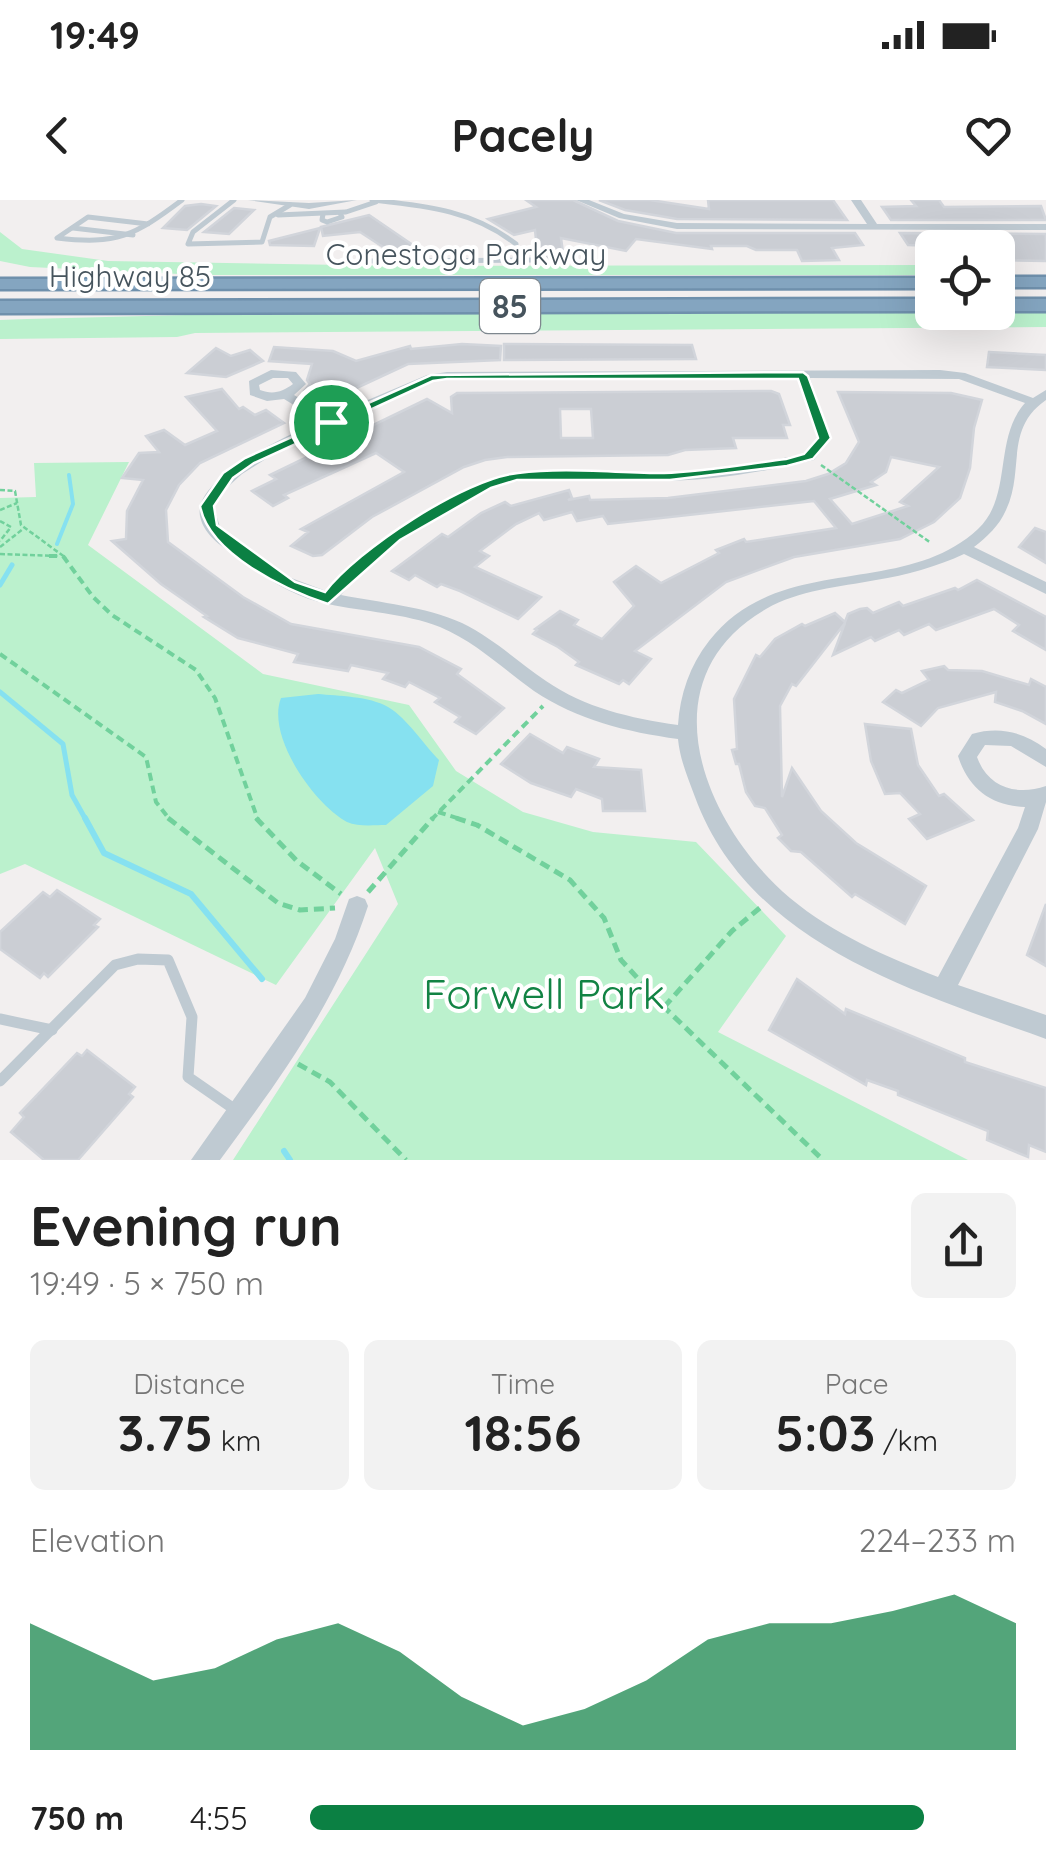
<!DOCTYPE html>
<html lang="en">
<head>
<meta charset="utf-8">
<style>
  :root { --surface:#fff; --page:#f2f2f2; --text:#222; --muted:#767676; --accent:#0b8043 }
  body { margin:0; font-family:Quicksand,sans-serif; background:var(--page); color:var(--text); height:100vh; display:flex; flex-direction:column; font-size:38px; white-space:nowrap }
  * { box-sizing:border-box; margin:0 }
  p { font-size:32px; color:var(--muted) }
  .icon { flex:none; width:55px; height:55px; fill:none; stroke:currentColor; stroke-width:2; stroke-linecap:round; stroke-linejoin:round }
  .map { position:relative; height:960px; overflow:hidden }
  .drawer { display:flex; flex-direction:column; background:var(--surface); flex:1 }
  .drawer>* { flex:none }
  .tools { position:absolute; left:915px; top:30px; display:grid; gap:20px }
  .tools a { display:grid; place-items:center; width:100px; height:100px; border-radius:15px; background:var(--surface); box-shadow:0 10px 40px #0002; font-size:50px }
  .pin { position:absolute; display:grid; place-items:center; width:85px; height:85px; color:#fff; margin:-42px; border:5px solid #fff; border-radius:50%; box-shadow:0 2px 10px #0007 }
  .round { display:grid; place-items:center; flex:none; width:105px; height:105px; border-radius:15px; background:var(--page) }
  .overview { display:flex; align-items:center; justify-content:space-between; height:170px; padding:0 30px }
  h1 { font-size:55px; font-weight:800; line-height:75px }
  .figures { display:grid; grid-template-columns:repeat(3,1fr); gap:15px; height:170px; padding:10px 30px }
  .figures div { display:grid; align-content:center; border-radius:15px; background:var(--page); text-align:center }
  .figures b { font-size:50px; font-weight:800 }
  .figures small { font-size:28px; font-weight:400 }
  .figures p { font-size:28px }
  .chart { height:280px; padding:20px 30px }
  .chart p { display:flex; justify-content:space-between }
  .chart svg { width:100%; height:180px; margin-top:10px; fill:var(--accent); opacity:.7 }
  ul { padding:0 30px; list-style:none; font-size:32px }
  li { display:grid; grid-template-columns:160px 120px 1fr; align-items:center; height:75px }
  li i { height:25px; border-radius:12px; background:var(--accent) }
  .status { display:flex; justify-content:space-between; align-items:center; height:70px; padding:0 50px; background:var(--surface); direction:ltr }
  .status svg { height:28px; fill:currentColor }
  header { display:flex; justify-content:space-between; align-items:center; height:130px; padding:0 30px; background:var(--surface); font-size:45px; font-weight:800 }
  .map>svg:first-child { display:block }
  .green { fill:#bbf1cd }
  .water { fill:#86e1f0 }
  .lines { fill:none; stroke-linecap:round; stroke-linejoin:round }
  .stream-far2 { stroke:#86e1f0; stroke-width:4 }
  .stream-far1 { stroke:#86e1f0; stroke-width:5 }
  .stream { stroke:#86e1f0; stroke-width:6 }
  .building { fill:#cbced4; stroke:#d2d5db; stroke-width:2.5; fill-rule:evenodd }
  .highway-casing { stroke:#6f90ac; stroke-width:5 }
  .path-far2 { stroke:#71d19c; stroke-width:2.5; stroke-dasharray:5 2.5; stroke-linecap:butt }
  .path-far1 { stroke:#71d19c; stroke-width:4; stroke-dasharray:8 5; stroke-linecap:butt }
  .path { stroke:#71d19c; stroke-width:5; stroke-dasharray:10 6; stroke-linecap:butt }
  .lane-far1 { stroke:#bfcad2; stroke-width:5 }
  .lane { stroke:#bfcad2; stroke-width:11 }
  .street { fill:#bfcad2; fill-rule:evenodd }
  .highway { fill:#84a5c0; fill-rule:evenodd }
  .route { fill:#0b8043; stroke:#fff; stroke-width:2.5; fill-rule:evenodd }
  .labels { text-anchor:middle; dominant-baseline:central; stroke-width:8; stroke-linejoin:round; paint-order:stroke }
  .far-street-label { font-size:30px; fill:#46545d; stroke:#fff }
  .shield { fill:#fff; stroke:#7e878e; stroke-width:2.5 }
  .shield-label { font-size:32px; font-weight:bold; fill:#46545d }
  .near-park-label { font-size:42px; fill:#128344; stroke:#fff }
</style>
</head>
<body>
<div class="status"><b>19:49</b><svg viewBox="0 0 49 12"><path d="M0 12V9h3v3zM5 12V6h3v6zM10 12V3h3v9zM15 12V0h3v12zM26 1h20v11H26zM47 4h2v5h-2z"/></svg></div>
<header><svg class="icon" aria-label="back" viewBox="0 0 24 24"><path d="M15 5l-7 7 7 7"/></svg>Pacely<svg class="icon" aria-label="heart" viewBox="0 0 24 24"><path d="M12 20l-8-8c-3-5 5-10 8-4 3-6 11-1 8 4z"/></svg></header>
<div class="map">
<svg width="1046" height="960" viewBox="0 0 1046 960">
  <rect width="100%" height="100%" fill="#f2efef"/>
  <g class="green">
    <path d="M0 32 22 49 108 61 404 66 932 65V75H201L30 67 0 61Z"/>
    <path d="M932 110H1046V127L195 133 177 137 0 139V120L27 119 225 114Z"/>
    <path d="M129 262 88 345 263 474 409 505 456 571 523 612 593 632 696 642 786 736 718 832 968 960H233L398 704 375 648 276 785 25 664 0 674V298L36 297 34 263Z"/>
  </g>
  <path class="water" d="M318 494C338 496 369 496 388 507 407 518 424 545 439 560L433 586 386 625C374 625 358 627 347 622 314 604 266 536 281 498Z"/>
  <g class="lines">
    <path class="stream-far2" d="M57 344 73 304 69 275"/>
    <g class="stream-far1">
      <path d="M0 385 12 365"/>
      <path d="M0 492 63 544 72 595 86 620"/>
    </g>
    <g class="stream">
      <path d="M85 618 104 653 191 694 262 779"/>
      <path d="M284 951 290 960"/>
    </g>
  </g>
  <g class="building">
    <path d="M526 0H573L618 21 676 33H855L863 45 832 48 839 60 802 61 797 50H756L747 46H711L712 49 636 39 626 51 561 38 564 60H538L535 30 514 35 488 19 536 7Z"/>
    <path d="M599 0H650L709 9 708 0H833L847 20 677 19 625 10Z"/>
    <path d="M911 0H939L944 7 1041 6 1046 20H891L882 7 916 6Z"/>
    <path d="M201 4 216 6 187 30 163 28 185 6Z"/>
    <path d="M234 8 254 10 229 34 204 32Z"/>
    <path d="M369 15 423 52H382L383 47 360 32 323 36 321 27Z"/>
    <path d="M320 28 314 46 270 45 269 41Z"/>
    <path d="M900 33 1046 34V61L998 60V48L908 45Z"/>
    <path d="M462 144 501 146 500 160 408 164 335 198 322 190H305L310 184 307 180 312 164 269 161 274 147 333 151 356 161 410 146 411 149Z"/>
    <path d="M504 144 692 145 696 159 504 160Z"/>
    <path d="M216 148 231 156 250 150 263 161 226 177 187 173Z"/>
    <path d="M989 152 1046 155V170L987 167Z"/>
    <path d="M222 189 239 209 243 207 255 215 266 210 284 223 200 263 179 285 166 310 168 342 243 397 291 424 419 447 461 469 457 474 504 508 476 534 455 522 460 517 435 502 440 498 409 482 405 487 383 479 388 473 351 465 348 471 294 462 298 454 238 438 204 417 207 416 161 384 112 341 126 339 127 311 143 280 122 278 139 253 159 252 146 236 164 230 185 245 217 231 186 197Z"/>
    <path d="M771 191 779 194 790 225H783L787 238H733L736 248 685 250 668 255 507 257 485 260 464 267 372 317 322 355 313 356 291 346 308 332 301 329 404 272 376 253 284 295 288 298 273 306 252 291 276 279 270 275 427 199 452 213 451 197 457 193ZM560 209H591L593 238H561Z"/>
    <path d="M838 192 951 193 982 200 974 228 970 268 960 298 934 322 900 339 794 357 726 382 635 451 651 459 629 484 623 480 619 484 576 465 579 462 558 447 533 434 537 430 535 429 560 411 578 420 574 425 602 439 634 406 614 382 636 366 661 383 719 353 716 350 744 339 746 342 836 328 814 301 608 324 603 316 577 321 572 312 544 320 539 313 516 324 480 351 489 356 475 367 541 397 518 419 460 391 441 384 437 387 415 375 409 380 392 371 442 334 448 337 481 313 505 302 511 306 569 290 572 298 568 300 589 296 590 300 668 298 806 281 828 274 846 263 859 242ZM891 257 939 267 900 302 908 306 852 324 830 299 876 285 871 282 886 272Z"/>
    <path d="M1035 328 1046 332V363L1019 347Z"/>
    <path d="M977 380 1046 417V450L1013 431 1019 425 994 409 936 430 929 424 904 435 899 430 875 441 871 437 833 455 845 423 796 486 792 484 780 506 782 597 792 568 821 611 856 643 926 686 905 724 855 694 852 697 801 652 791 651 778 638 782 635 765 608 755 606 746 592 739 564H736L732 550 737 549 734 499 756 455 760 457 775 439 802 424 805 426 835 413 845 422 848 414 860 409 867 408 873 413 899 402 903 406 955 388 958 390Z"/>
    <path d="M944 466 948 470 982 471 1029 485 1031 479 1046 487V524L1022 511 995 502 996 492 938 508 921 526 883 502 896 490 902 493 929 480 922 471Z"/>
    <path d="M865 524 911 529 918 565 939 596 944 594 973 620 927 639 909 619 920 614 900 593 885 594 871 561Z"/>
    <path d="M530 534 563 553 567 547 599 559 594 567 641 570 645 611H603L602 599 576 589 571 597 531 583 501 564Z"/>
    <path d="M57 690 100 719 94 725 98 727 48 777 44 773 40 778 0 749V732L43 692 50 697Z"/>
    <path d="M1046 704V766L1027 755Z"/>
    <path d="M797 779 845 814 846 809 965 858V862L1046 888V952L1029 945 1028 957 987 940 988 931 898 895V891L867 880 866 885 769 830Z"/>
    <path d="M87 850 135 887 129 894 133 897 78 960H44L11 932 24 917 20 913 77 853 82 856Z"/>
  </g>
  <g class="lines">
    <g class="highway-casing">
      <g id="highway">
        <rect x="998" y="77" width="48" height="10"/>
        <path d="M932 78V88L0 89V79Z"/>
        <path d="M932 99V111L0 113V101Z"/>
        <rect x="998" y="99" width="48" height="12"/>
      </g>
    </g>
    <g class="path-far2">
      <path d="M821 265 931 343"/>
      <path d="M0 290 15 291 21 325 66 358"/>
      <path d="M0 310 17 303"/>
      <path d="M0 321 11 327 0 341"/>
      <path d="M0 347 23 329"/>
      <path d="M0 354 59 356"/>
    </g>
    <g class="path-far1">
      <path d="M49 356H59"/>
      <path d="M63 356 93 397 112 415 196 470 215 498 258 620"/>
      <path d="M0 454 146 557 156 602 170 620"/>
      <path d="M438 612 463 620"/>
      <path d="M431 620 543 506"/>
    </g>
    <g class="path">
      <path d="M168 618 278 703 300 710 335 708"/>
      <path d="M256 618 297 661 341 694"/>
      <path d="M456 618 477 625 570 680 604 718 621 760 664 807 823 960"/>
      <path d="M368 692 433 618"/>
      <path d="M664 807 732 731 761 707"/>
      <path d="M298 864 330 882 406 960"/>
    </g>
    <g class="lane-far1">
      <path d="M234 0 193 32 188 44 262 42 270 17 290 5"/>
      <path d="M372 0C426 6 472 10 516 44L515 60"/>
      <path d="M323 14 322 20 327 22 342 17 340 13"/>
      <path d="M278 15 346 12 376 2"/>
      <path d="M148 24 88 17 57 38C117 45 134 36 182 0"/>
      <path d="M73 28 133 35"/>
      <path d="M371 61 532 60"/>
    </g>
    <g class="lane">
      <path d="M0 819 52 830"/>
      <path d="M0 881 115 765 138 759 168 760 192 817 188 877 237 911"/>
    </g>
    <g class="street">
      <path d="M248 0 309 3 357 0 309 9Z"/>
      <path d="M576 0H589L624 14 677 23 867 24 851 0H861L877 24H1046V30L677 29 619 18Z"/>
      <path d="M271 170 296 172 306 184 294 195 330 216 427 175 447 172 940 170 965 173 1033 198 1046 190V200C1004 229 1025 270 1006 310 999 326 987 337 974 347L1046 382V394L964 354C936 367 907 375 876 380 839 387 799 390 766 409 643 480 705 626 790 698 833 734 887 757 938 777L1018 628 1025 607C991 606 968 588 958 556L972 534C999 526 1024 532 1046 549V567L1011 546 985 545 977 557C988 588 1017 596 1046 586V602L1038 629 958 785 1046 815V839C913 791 749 744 695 597 688 578 680 560 678 539 627 532 577 520 534 491 503 469 476 442 440 427 404 413 365 412 328 404 296 398 267 380 241 360 225 348 204 337 200 316 193 277 291 234 320 221L284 199 267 201 250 195 249 181ZM273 178H288L293 184C282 192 273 195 260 190L259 185ZM798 178 817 238 804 254 737 267 665 273 537 271 492 279 466 289 410 321 358 359 326 391 286 376 236 342 220 327 214 308 222 292 242 274 272 255 347 218 433 181 447 180ZM810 178 959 179 1025 203C993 239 1013 296 978 329 903 399 779 351 709 441 690 465 680 494 678 525 630 518 585 508 546 481 518 462 493 438 462 423 424 406 381 403 341 395 380 350 459 291 518 281 561 275 605 281 648 281 704 282 759 273 814 260L831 238Z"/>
      <path d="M357 696 365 699 368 706C337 802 279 880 220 960H191L305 798 335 739 349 699Z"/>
    </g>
    <use href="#highway" class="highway"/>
  </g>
  <path class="route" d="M803 172 808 176 831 238 813 259 787 266 670 280H517L491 288 400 340 328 404C285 390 209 354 200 306L223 273 245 258 431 175ZM447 179H798L818 238 804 254 786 259C746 264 704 272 664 273 616 273 565 267 518 273 465 278 357 350 325 392L295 382 217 325 214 306 233 278 254 263 433 181Z"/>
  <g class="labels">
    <g class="far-street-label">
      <text x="466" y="54">Conestoga Parkway</text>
      <text x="130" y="76">Highway 85</text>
    </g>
    <rect class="shield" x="480" y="79" width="60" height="54" rx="8"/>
    <g class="shield-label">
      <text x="510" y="106">85</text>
    </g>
    <g class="near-park-label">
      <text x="544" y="793">Forwell Park</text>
    </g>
  </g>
</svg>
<div class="tools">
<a><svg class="icon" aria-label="locate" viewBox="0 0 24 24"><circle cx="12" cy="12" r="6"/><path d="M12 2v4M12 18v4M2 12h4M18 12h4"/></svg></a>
</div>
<div class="pin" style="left:331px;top:222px;background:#1e9e55"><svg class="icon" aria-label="arrive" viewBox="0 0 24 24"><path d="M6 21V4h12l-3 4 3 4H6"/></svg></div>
</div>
<section class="drawer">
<div class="overview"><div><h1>Evening run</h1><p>19:49 · 5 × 750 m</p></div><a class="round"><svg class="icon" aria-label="share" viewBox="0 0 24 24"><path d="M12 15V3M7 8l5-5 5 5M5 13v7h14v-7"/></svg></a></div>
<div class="figures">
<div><p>Distance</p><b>3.75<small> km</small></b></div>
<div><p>Time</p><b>18:56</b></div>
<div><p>Pace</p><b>5:03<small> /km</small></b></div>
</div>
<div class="chart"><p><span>Elevation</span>224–233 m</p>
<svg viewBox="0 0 160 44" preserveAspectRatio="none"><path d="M0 44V13L10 20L20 27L30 24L40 17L50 13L60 20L70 31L80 38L90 34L100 27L110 17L120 13L130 13L140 10L150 6L160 13V44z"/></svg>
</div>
<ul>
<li><b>750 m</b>4:55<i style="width:87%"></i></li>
</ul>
</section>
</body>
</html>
